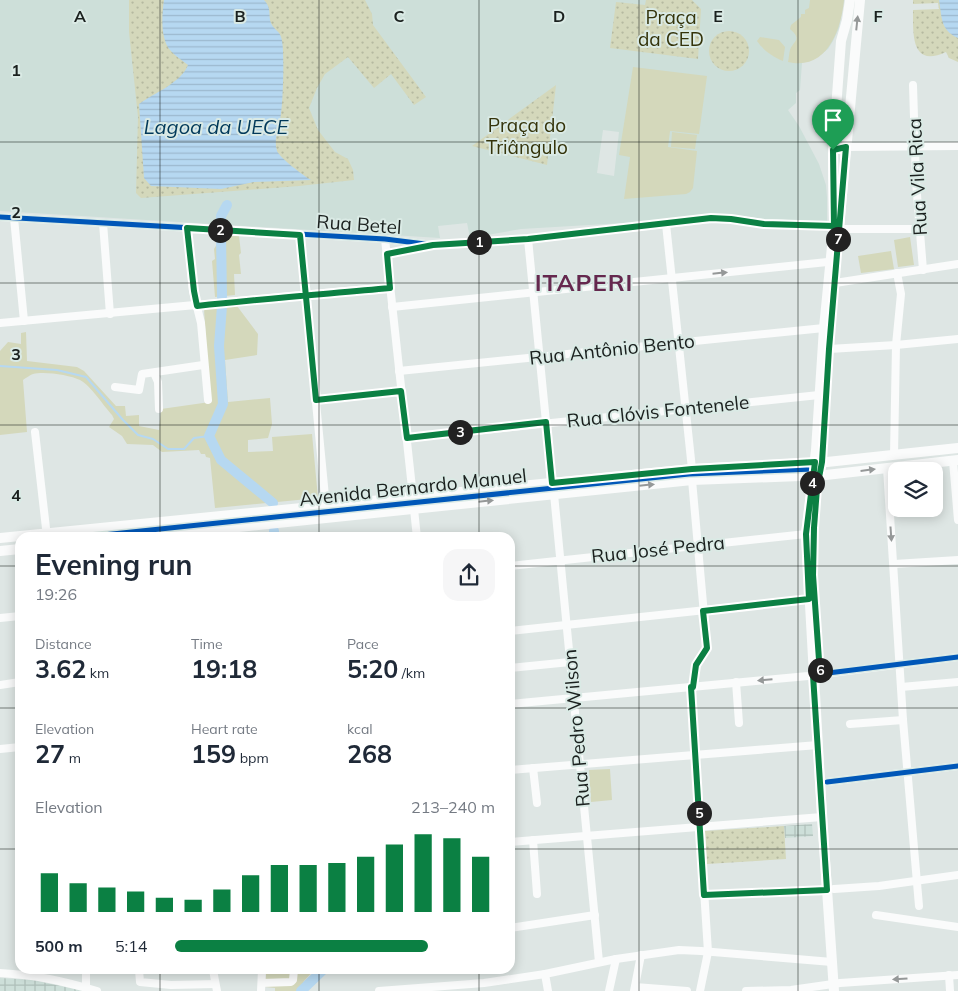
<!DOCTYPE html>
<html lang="en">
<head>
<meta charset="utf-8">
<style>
  :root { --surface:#fff; --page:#f6f6f7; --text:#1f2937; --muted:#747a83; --accent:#0b8043 }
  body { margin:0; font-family:Mulish,sans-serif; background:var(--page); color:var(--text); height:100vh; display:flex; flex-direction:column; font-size:19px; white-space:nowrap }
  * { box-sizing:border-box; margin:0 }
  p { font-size:16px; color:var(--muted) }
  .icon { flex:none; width:28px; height:28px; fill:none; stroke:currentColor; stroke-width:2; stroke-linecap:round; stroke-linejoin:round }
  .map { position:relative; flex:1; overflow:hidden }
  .panel { position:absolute; left:15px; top:532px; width:500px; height:442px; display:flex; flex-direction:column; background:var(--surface); border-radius:15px; box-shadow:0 2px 12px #0003 }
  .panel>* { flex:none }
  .tools { position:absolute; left:888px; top:462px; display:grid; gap:10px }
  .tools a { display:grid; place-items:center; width:55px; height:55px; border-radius:10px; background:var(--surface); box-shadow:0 2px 12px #0003; font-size:25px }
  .pin { position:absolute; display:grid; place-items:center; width:42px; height:42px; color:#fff; margin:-51px -21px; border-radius:50% 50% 50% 0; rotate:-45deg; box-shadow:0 0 5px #0007 }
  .pin .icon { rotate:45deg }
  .km { position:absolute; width:25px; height:25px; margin:-12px; border-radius:50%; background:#222; color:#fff; font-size:14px; line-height:25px; text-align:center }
  .round { display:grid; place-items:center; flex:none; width:52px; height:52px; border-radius:15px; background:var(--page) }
  .summary { display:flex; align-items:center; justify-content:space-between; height:85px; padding:0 20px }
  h1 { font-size:28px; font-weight:700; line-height:38px }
  .metrics { display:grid; grid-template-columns:repeat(3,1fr); gap:8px; height:85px; padding:5px 20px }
  .metrics div { display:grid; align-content:center }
  .metrics b { font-size:25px; font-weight:700 }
  .metrics small { font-size:14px; font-weight:400 }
  .metrics p { font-size:14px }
  .chart { height:140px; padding:10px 20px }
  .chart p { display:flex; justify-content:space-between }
  .chart svg { width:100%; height:90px; margin-top:5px; stroke:var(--accent); stroke-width:6 }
  ul { padding:0 20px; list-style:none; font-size:16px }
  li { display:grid; grid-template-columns:80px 60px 1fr; align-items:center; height:38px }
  li i { height:12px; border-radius:6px; background:var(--accent) }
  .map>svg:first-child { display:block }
  .built { fill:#cddfd9; fill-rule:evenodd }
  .industrial { fill:url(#industrial-grid) }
  .grass { fill:#d4d8bb }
  .park { fill:url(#park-dots) }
  .water { fill:url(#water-rules) }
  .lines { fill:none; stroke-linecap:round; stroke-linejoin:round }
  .stream { stroke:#b6d8f1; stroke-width:2 }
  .river { stroke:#b6d8f1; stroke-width:10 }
  .minor { stroke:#fafbfb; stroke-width:8 }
  .major { stroke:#fafbfb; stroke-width:10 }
  .cycleway-casing { stroke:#daeae5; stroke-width:8 }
  .cycleway { stroke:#0057b8; stroke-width:5 }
  .oneway { fill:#959898 }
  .route-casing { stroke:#fff; stroke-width:10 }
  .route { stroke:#0b8043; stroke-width:6 }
  .grid { fill:none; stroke:#1a201e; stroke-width:1; stroke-opacity:0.55 }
  .labels { text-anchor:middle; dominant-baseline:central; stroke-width:4; stroke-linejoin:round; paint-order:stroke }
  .park-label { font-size:19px; fill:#35340b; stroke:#daeae5 }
  .street-label { font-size:19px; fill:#1a201e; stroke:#daeae5 }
  .water-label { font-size:20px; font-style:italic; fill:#01395a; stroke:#daeae5 }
  .district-label { font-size:24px; font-weight:bold; letter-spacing:1px; fill:#65284e; stroke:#daeae5 }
  .grid-label { font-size:16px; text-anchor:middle; font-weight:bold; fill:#1a201e; stroke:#daeae5; stroke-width:4; stroke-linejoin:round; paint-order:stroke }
</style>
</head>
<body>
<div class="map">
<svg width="958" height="991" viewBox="0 0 958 991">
  <defs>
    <pattern id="industrial-grid" width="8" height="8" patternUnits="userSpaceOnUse" patternTransform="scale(1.25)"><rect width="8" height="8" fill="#cddfd9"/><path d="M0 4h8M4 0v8" fill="none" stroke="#afbfba"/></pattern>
    <pattern id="park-dots" width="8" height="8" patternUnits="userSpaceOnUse" patternTransform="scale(1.25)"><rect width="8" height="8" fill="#d4d8bb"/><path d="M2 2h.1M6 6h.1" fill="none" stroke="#b5b9a0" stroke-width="1.8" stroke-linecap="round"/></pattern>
    <pattern id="water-rules" width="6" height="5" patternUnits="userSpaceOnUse" patternTransform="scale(1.25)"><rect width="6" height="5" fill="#b6d8f1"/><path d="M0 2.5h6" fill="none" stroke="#9cb9ce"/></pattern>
  </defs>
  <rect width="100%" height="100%" fill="#dee6e4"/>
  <path class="built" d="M0 0H844L839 28 833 41 828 49 816 58 802 63 800 90 796 93V103L788 110 799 126 819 164 826 185 827 198V223L759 219 719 214 657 221 521 229 470 238 467 223 438 226 440 238 0 211ZM603 130 619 132 614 176 597 173Z"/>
  <g class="industrial">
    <path d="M812 824 813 836 785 838 784 826Z"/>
    <path d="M0 978 33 980 83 991H0Z"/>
  </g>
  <g class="grass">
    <path d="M810 0H844C841 30 827 71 788 62 789 58 789 53 790 50 793 41 803 40 790 29L791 25 801 17V14H805V10L809 8Z"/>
    <path d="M760 37 779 40 785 47 783 61C772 56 764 51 757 41Z"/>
    <path d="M633 67 707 76 699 134 670 131 668 147 697 151 693 188 690 192 686 194 624 199 630 157 619 155Z"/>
    <path d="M672 132 697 135 695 149 671 147Z"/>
    <path d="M218 234 239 236 241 253 239 255 241 274H234L235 295 215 297 212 261 215 259 214 249 217 244Z"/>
    <path d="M910 237 914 265 898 267 894 240Z"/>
    <path d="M891 251 894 269 861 273 858 256Z"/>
    <path d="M237 306 258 334 257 355 225 360 228 402 270 398 272 424 268 438 248 440V452L273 451 272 437 312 434 318 498 215 508 210 458 206 457 205 454H201L199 450 162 452 153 445 127 444 122 436 109 427 114 419 112 415C103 405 91 386 80 380 70 375 44 371 33 374 30 375 26 378 23 380L27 432 0 435V351L8 342 21 344V333L26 332 27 361 77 367 84 371 116 406H125L126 416 139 415V426L159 430 161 409 210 402 204 309Z"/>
    <path d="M610 769 612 800 591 802 589 770Z"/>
    <path d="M266 970H314L304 981 299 991H275V988L265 987Z"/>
  </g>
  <g class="park">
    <path d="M129 0H365L372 14 373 25 426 97 414 105 391 74 374 88 348 57 325 74 317 88 309 108 318 130 335 152 348 159 353 170 354 180 299 186 141 198 136 193 138 117 129 32Z"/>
    <path d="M646 0H692L701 9 698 59 610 48 616 2 645 5Z"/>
    <path d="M913 0H958V62L949 58 946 52C911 68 913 35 913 10L939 9 938 3 913 4Z"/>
    <circle cx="729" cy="51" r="20"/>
    <path d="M556 85 547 165 472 146Z"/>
    <path d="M784 826 786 859 707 864 705 831Z"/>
  </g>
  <g class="water">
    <path d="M164 0H264C273 10 267 16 272 25 274 29 280 32 281 37 285 45 283 102 281 113 280 125 273 139 277 151 280 158 304 176 311 180L254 182 221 189 151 186 144 178 139 104C154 93 181 83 188 65 182 60 175 56 170 50 160 38 162 14 164 0Z"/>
    <path d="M939 0H958V38C940 30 942 17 939 0Z"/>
  </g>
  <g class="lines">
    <path class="stream" d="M0 366 57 370 86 377 123 420 138 435 153 439 168 449H184L194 438 209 436"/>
    <g class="river">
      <path d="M221 225V216L227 205"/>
      <path d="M221 235 222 297"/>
      <path d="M222 306 219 346 223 404 209 436 221 460 273 503"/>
      <path d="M274 531V538"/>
      <path d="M301 991 323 970"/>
    </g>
    <g class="minor">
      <path d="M913 85 916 182 923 270"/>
      <path d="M846 147 958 146"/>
      <path d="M0 217 385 239 433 245 528 239 711 219H731L764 223 834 226"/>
      <path d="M14 218 24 321"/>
      <path d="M103 223 110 314"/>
      <path d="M666 224 692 469"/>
      <path d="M187 228 193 291 201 323 208 400"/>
      <path d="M839 229H919"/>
      <path d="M300 235 326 507"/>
      <path d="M385 239 413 497"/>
      <path d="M528 239 552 483"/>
      <path d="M387 254 424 247"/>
      <path d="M835 283 958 264"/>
      <path d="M392 307 837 261"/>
      <path d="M0 323 390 287"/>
      <path d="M829 349 896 345 958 339"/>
      <path d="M399 371 824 328"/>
      <path d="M154 373 158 382 159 409"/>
      <path d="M115 387 139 390 142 374 203 365"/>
      <path d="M316 400 401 391"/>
      <path d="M35 432 47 537"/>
      <path d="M407 438 819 395"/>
      <path d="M894 455 896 345 901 294 897 273"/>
      <path d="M953 461 958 520"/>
      <path d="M887 468 903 720 919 906"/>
      <path d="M692 480 707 648 696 665 693 687"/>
      <path d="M554 494 599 962"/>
      <path d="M414 509 417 538"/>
      <path d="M894 564 958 560"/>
      <path d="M510 566 806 534"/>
      <path d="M0 618 20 616"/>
      <path d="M510 631 809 599"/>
      <path d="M510 668 570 662"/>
      <path d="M736 682 739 723"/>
      <path d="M0 685 20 682"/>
      <path d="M691 687 708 952 700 991"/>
      <path d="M901 687 958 682"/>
      <path d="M510 704 808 676 958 657"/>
      <path d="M850 724 903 720"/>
      <path d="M0 749 20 747"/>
      <path d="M533 768 537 803"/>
      <path d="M510 770 818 745"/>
      <path d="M827 782 958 766"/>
      <path d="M533 840 537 894"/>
      <path d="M510 842 822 817"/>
      <path d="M834 889 879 886 958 875"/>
      <path d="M704 895 827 890"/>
      <path d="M876 915 958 927"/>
      <path d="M510 928 595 915"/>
      <path d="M86 970V988"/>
      <path d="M139 970 140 982 171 985 215 984"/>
      <path d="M213 970 217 991"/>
      <path d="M0 973C36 975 63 981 97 991"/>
      <path d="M545 974 548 991"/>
      <path d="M949 975 950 991"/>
      <path d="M262 983 291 982 293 980 294 970"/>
      <path d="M635 987 687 991"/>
      <path d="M261 991 262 970"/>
      <path d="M379 991 484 983 545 974 616 959 679 950 701 951 832 962"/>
      <path d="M609 991 616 959"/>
      <path d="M634 991 641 955"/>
      <path d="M746 991 791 990 840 983 958 975"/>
    </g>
    <g class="major">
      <path d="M839 227 860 0"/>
      <path d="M0 538 692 469 827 462 958 448"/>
      <path d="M133 538 692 480 826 475 958 460"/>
      <path d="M0 551 20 549"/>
      <path d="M834 991 822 817 806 534 816 450 824 328 834 226 833 150 841 41 847 20 850 0"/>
    </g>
    <g class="cycleway-casing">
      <g id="cycleway">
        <path d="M0 217 385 239 433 245 528 239 711 219H731L764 223 834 226"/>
        <path d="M74 538 689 474 814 469"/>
        <path d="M820 674 958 657"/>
        <path d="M827 782 958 766"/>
      </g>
    </g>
    <use href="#cycleway" class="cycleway"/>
  </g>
  <defs><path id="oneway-solid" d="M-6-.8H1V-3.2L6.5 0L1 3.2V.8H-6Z" transform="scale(1.25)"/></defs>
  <g class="oneway">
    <use href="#oneway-solid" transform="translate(857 23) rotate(-84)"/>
    <use href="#oneway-solid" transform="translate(720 273) rotate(-6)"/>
    <use href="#oneway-solid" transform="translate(868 470) rotate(-7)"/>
    <use href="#oneway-solid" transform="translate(647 485) rotate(-6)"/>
    <use href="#oneway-solid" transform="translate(486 501) rotate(-6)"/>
    <use href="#oneway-solid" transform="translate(891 534) rotate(86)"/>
    <use href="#oneway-solid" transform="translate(765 680) rotate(175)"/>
    <use href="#oneway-solid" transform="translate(900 979) rotate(176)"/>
  </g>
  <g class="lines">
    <g class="route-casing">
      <path id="route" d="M833 150 834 226 764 224 731 219 711 218 528 239 433 245 387 254 390 288C325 294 261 299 197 306L194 291 187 228 300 235 316 400 401 391 407 438 546 422 552 483 692 469 815 462 806 534 809 599 703 611 707 648 696 665 693 687H691L704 895 827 890 813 675 820 674 813 575 814 528 817 488 822 462 829 349 846 147 833 150"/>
    </g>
    <use href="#route" class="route"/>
  </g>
  <path class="grid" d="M160 0V538M319 0V538M479 0V538M639 0V991M798 0V991M0 142H958M0 283H958M0 425H958M0 566H20M510 566H958M0 708H20M510 708H958M0 849H20M510 849H958M160 970V991M319 970V991M479 970V991"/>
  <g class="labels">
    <g class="park-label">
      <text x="671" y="17">Praça<tspan x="671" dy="22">da CED</tspan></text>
      <text x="527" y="125">Praça do<tspan x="527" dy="22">Triângulo</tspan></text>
    </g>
    <g class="street-label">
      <text transform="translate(917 177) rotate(-93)">Rua Vila Rica</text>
      <text transform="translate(359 224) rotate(4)">Rua Betel</text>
      <text transform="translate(612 349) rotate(-6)">Rua Antônio Bento</text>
      <text transform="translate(658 411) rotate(-6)">Rua Clóvis Fontenele</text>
      <text transform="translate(413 487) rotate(-6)">Avenida Bernardo Manuel</text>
      <text transform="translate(658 549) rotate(-6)">Rua José Pedra</text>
      <text transform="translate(576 728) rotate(-95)">Rua Pedro Wilson</text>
    </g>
    <g class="water-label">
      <text x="216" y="126">Lagoa da UECE</text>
    </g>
    <g class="district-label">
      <text x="584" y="282">ITAPERI</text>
    </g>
  </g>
  <g class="grid-label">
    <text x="80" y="22">A</text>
    <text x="240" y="22">B</text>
    <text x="399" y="22">C</text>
    <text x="559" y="22">D</text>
    <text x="718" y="22">E</text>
    <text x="878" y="22">F</text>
    <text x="16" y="76">1</text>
    <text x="16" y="218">2</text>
    <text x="16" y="360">3</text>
    <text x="16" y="501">4</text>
  </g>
</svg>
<div class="tools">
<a><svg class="icon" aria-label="layers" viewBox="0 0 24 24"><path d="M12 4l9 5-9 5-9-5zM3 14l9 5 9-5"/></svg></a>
</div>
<div class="pin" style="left:833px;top:150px;background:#1e9e55"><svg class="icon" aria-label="arrive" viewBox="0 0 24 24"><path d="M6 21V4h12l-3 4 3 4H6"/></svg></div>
<b class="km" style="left:479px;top:242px">1</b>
<b class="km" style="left:220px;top:230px">2</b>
<b class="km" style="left:460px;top:432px">3</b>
<b class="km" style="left:812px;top:483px">4</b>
<b class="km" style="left:699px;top:813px">5</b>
<b class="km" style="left:820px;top:670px">6</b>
<b class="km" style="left:838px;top:239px">7</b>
<section class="panel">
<div class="summary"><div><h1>Evening run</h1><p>19:26</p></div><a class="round"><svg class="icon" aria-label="share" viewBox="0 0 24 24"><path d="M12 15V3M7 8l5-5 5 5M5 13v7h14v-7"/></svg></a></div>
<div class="metrics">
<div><p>Distance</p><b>3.62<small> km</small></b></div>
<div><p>Time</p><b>19:18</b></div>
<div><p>Pace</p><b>5:20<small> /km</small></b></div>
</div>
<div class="metrics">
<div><p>Elevation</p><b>27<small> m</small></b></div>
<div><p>Heart rate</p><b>159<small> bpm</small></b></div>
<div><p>kcal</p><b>268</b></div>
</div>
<div class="chart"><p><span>Elevation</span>213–240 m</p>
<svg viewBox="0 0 160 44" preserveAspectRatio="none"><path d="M5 44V25M15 44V30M25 44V32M35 44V34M45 44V37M55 44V38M65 44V33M75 44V26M85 44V21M95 44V21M105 44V20M115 44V17M125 44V11M135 44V6M145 44V8M155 44V17"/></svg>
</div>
<ul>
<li><b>500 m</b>5:14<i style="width:79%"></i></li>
</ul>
</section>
</div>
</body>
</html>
